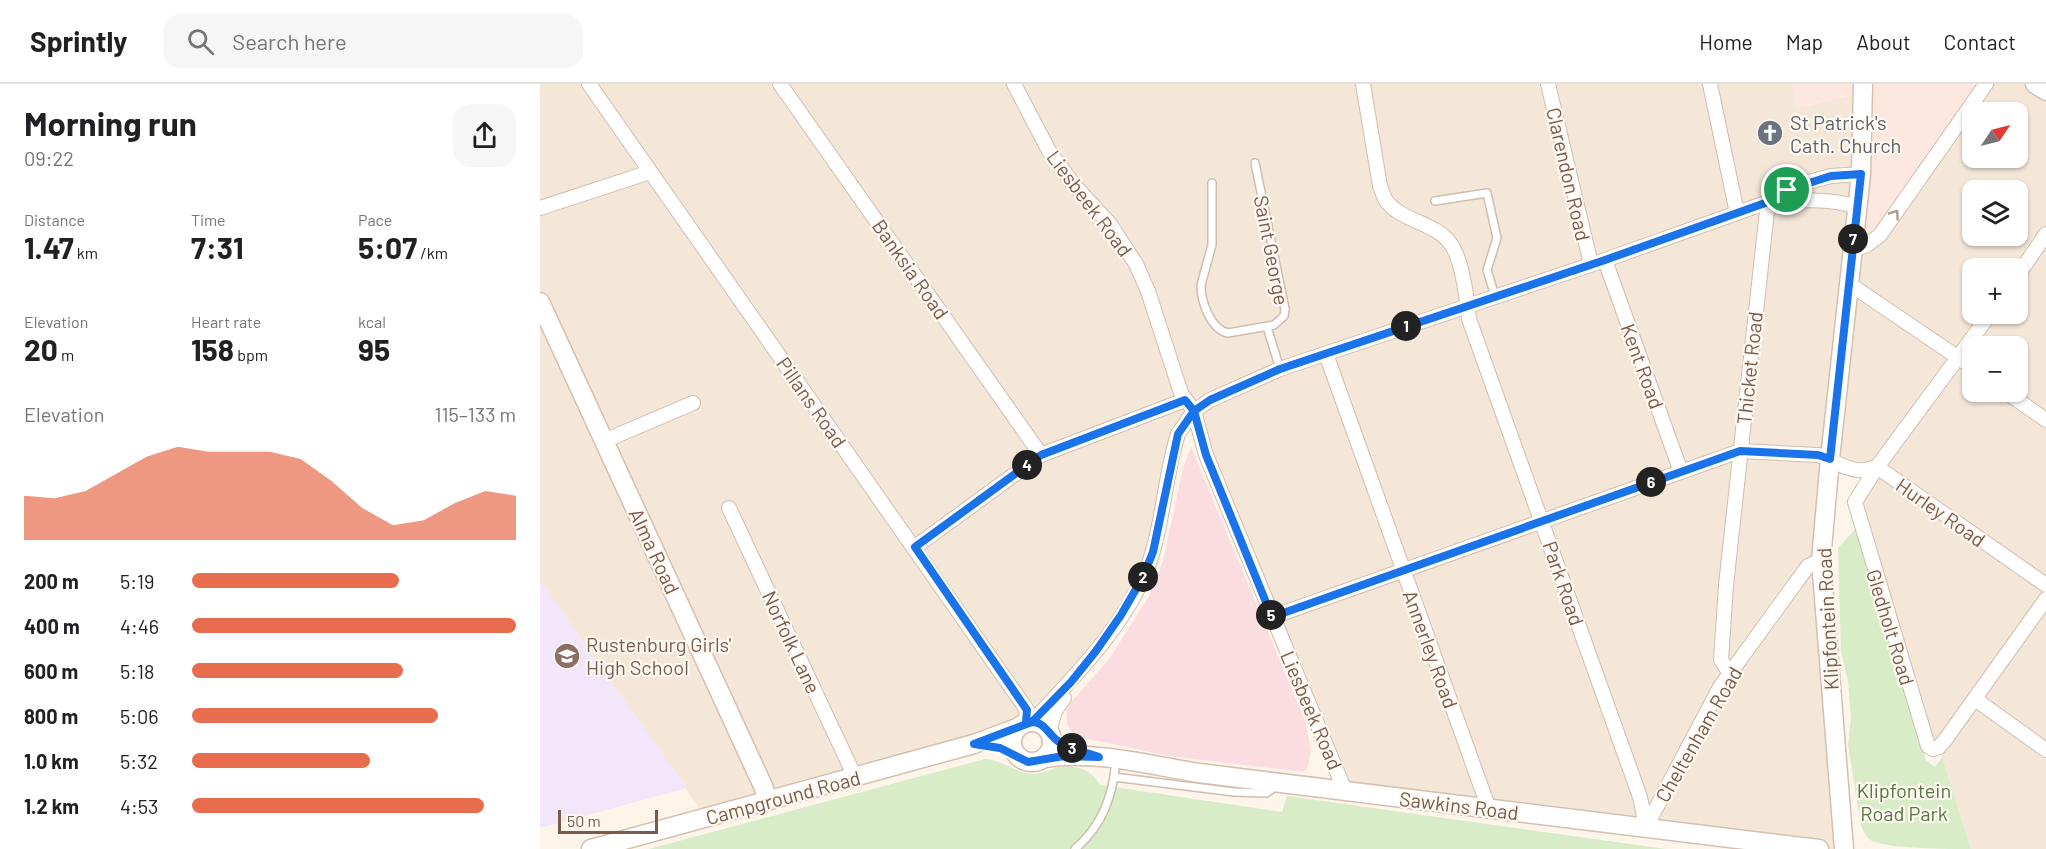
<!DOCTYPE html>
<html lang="en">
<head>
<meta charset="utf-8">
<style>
  :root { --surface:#fff; --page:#f6f6f6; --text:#202124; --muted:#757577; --line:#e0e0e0; --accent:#e86d4e }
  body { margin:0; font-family:Barlow,sans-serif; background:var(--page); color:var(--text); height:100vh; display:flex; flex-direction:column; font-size:22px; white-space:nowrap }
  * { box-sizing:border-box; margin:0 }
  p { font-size:20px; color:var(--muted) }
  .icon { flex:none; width:33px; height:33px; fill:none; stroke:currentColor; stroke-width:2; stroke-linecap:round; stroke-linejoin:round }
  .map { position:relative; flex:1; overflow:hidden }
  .drawer { display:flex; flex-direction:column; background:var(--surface); width:540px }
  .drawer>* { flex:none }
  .needle { width:39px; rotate:55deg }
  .tools { position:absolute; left:1422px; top:18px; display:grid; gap:12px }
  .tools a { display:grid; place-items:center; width:66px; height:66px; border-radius:12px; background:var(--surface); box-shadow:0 2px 4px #0004; font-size:30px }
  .scale { position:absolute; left:18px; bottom:15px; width:100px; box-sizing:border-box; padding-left:6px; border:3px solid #795b4c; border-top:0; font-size:16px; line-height:21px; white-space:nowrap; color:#795b4c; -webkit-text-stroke:4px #fff9f1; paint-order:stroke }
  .pin { position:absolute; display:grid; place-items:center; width:51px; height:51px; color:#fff; margin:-26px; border:3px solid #fff; border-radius:50%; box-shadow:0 2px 6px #0007 }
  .km { position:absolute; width:30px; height:30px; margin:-15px; border-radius:50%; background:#222; color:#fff; font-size:16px; line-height:30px; text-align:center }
  .round { display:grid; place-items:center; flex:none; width:63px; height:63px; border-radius:18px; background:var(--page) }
  .headline { display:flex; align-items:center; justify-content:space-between; height:102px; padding:0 24px }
  h1 { font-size:33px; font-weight:700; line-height:45px }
  .stats { display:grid; grid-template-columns:repeat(3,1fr); gap:9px; height:102px; padding:6px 24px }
  .stats div { display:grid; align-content:center }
  .stats b { font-size:30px; font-weight:700 }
  .stats small { font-size:16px; font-weight:400 }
  .stats p { font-size:16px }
  .chart { height:168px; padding:12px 24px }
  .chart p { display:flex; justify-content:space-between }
  .chart svg { width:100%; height:108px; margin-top:6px; fill:var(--accent); opacity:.7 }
  ul { padding:0 24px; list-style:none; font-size:20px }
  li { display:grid; grid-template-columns:96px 72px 1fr; align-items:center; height:45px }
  li i { height:15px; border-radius:8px; background:var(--accent) }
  header { display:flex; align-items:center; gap:36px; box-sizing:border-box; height:84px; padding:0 30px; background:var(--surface); border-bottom:2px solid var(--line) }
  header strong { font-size:28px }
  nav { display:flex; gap:33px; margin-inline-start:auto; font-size:21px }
  .search { width:420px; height:54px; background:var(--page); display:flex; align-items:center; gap:15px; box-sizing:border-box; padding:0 21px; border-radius:18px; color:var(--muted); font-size:22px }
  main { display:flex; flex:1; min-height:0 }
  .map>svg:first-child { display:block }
  .residential { fill:#f5e7d8; fill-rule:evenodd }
  .commercial { fill:#fde7de }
  .education { fill:#f2e6fa }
  .medical { fill:#fbdde1 }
  .green { fill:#d7ecc7 }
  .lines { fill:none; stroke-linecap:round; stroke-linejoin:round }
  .lane-casing { stroke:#d0bdae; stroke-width:10 }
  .street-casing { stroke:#d0bdae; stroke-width:16 }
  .secondary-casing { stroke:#d6bfae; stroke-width:21 }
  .lane { stroke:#fff; stroke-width:7 }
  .street { stroke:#fff; stroke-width:14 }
  .secondary { stroke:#fff; stroke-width:18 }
  .oneway { stroke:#af9d94 }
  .route-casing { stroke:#fff; stroke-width:12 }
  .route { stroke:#1a73e8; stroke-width:8 }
  .labels { text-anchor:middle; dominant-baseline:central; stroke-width:4.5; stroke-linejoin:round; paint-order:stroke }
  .worship-label { font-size:20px; fill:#5b616d; stroke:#fff9f1; text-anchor:start }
  .street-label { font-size:20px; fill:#795b4c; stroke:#fff9f1 }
  .education-label { font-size:20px; fill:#785e54; stroke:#fff9f1; text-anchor:start }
  .park-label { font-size:20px; fill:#527941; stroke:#fff9f1 }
</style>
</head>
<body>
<header>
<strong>Sprintly</strong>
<div class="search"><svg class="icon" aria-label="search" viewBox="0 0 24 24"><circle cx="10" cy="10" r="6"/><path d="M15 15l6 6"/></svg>Search here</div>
<nav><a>Home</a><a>Map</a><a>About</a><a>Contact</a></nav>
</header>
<main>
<section class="drawer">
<div class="headline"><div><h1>Morning run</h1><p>09:22</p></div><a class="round"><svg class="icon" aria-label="share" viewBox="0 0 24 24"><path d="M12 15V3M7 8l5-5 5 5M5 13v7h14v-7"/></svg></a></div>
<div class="stats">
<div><p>Distance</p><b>1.47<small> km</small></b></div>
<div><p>Time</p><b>7:31</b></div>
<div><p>Pace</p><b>5:07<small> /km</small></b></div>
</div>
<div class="stats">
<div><p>Elevation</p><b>20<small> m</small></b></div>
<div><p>Heart rate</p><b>158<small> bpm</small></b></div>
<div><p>kcal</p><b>95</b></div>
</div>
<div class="chart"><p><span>Elevation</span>115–133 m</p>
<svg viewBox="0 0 160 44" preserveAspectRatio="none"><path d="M0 44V26L10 27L20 24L30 17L40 10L50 6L60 8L70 8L80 8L90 11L100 20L110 31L120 38L130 36L140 29L150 24L160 26V44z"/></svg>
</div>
<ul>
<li><b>200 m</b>5:19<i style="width:64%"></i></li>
<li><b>400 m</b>4:46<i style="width:100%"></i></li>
<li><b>600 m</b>5:18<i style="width:65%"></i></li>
<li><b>800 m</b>5:06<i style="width:76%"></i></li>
<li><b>1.0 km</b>5:32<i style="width:55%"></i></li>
<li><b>1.2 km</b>4:53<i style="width:90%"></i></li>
</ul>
</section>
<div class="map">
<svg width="1506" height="765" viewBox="0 0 1506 765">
  <rect width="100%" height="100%" fill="#fdf5ea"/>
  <path class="residential" d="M0 0H1251L1257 24 1324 8 1446 0H1506V765H1431L1402 673 1393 665 1315 418 1337 384 1290 375 1282 450 1304 765H1279L805 707 659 341 645 338 613 467 593 512 492 638 166 734 0 496ZM1432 28H1478V74H1432ZM1432 106H1478V152H1432ZM1432 184H1478V230H1432ZM1432 262H1478V308H1432Z"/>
  <path class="commercial" d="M1251 0H1446L1340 151 1312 166 1324 8 1256 24Z"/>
  <path class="education" d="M0 496 122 669 147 704 0 744Z"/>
  <path class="medical" d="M651 363 765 637 771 666 768 683 763 688 629 672 535 652 527 640 526 624 569 575 608 514 623 477 643 384Z"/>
  <g class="green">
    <path d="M1318 442 1386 676 1395 683 1402 673 1431 765C1406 765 1354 765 1332 757 1326 753 1324 748 1321 742L1308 661 1311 634 1308 597 1301 568 1298 464Z"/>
    <path d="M445 675C463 676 476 689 493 690 503 691 511 684 520 683 537 681 552 686 560 701L742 728 747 712 1126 765H109Z"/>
  </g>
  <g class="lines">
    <g class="lane-casing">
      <g id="lane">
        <path d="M672 99V161L661 201C661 217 670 245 688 249L734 241 744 232 745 225 715 79"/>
        <path d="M895 117 947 109 957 154 947 186 955 212"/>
        <path d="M727 243 740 285"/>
        <path d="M574 693 694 708 726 709 732 705 735 700"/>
        <path d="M535 765C563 741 573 711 576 676"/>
      </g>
    </g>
    <g class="street-casing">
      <g id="street">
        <path d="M49 0 487 626 486 638"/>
        <path d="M240 0 501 371"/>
        <path d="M474 0 509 67 534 101 570 140 596 180 608 207 641 309 654 327 666 371 805 707"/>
        <path d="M823 0 840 102C842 106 843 111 845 115 859 137 895 138 910 159 922 174 927 215 929 235L1100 713 1106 743"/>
        <path d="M1008 0 1051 180"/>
        <path d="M1170 0 1197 129"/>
        <path d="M1230 118C1258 116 1290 114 1317 123"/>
        <path d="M0 124 110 88"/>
        <path d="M1312 166 1327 161 1340 151 1446 0"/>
        <path d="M1065 176 1141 388"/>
        <path d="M1478 191 1506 150"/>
        <path d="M1308 199 1432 283"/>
        <path d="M1450 230 1337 383 1315 418 1388 662 1393 665 1399 663 1405 656 1506 515"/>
        <path d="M786 270 949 725"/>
        <path d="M1466 308 1506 336"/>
        <path d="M64 357 153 319"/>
        <path d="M189 424 315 693"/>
        <path d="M375 463 501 371 645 316"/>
        <path d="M732 533 1200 367 1278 371C1292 375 1303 385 1318 386 1324 387 1332 384 1337 383L1506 501"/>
        <path d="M1190 590 1181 576 1186 501 1228 118"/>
        <path d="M1435 615 1506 666"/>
        <path d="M492 638C538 589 594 533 613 467 624 428 626 388 638 350L654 327 670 316 740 285 1065 176 1228 118 1261 100 1291 92 1321 90"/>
        <path d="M509 647 515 627 524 614"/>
        <path d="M1106 743 1180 603 1268 482 1281 476"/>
      </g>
    </g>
    <g class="secondary-casing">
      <g id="secondary">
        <path d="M1495 0 1506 7"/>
        <path d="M0 218 223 702 228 717"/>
        <circle cx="492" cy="658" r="20"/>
        <path d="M505 674C555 666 609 681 659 689L1279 765"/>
        <path d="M51 765 434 660 477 644"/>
        <path d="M1304 765 1281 476 1290 375 1321 90 1323 0"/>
      </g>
    </g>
    <use href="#lane" class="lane"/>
    <use href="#street" class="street"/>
    <use href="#secondary" class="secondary"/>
  </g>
  <defs><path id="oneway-chevron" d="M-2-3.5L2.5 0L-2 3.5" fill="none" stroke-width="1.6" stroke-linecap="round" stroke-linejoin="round" transform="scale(1.5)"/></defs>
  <use class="oneway" href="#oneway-chevron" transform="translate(1355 130) rotate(-55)"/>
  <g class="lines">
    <g class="route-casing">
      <path id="route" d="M1247 106 1228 118 1065 176 740 285 670 316 654 327 638 350 613 468 603 493 581 531 556 567 531 598 492 638 434 660 460 664 488 678 524 672 559 673C547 669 533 666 522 660 507 652 506 635 486 638L487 626 375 463 501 371 645 316 654 327 666 371 732 533 1200 367 1278 371 1290 375 1321 90 1291 92 1247 106"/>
    </g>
    <use href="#route" class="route"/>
  </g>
  <defs>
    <g id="church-disc" transform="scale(1.35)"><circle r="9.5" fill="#6b7280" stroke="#fff9f1"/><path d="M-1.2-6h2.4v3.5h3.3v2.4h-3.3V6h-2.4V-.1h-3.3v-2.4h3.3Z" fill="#fff"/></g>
    <g id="school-disc" transform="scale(1.35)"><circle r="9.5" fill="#8d6e63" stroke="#fff9f1"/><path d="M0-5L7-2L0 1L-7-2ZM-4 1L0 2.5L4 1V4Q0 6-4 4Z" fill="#fff"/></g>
  </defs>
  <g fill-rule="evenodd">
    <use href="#church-disc" x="1230" y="49"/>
    <use href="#school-disc" x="27" y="572"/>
  </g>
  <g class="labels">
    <g class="worship-label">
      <text x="1250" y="38">St Patrick's<tspan x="1250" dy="23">Cath. Church</tspan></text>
    </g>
    <g class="street-label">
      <text transform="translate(1029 90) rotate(77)">Clarendon Road</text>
      <text transform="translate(550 119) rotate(53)">Liesbeek Road</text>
      <text transform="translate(732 166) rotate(79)">Saint George</text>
      <text transform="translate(371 185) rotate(55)">Banksia Road</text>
      <text transform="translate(1103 282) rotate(70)">Kent Road</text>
      <text transform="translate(1209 284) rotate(-84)">Thicket Road</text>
      <text transform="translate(272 318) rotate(55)">Pillans Road</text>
      <text transform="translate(1401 428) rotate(35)">Hurley Road</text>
      <text transform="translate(115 467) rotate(65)">Alma Road</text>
      <text transform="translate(1024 499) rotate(71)">Park Road</text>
      <text transform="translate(1287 535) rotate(-93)">Klipfontein Road</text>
      <text transform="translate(1351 543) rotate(73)">Gledholt Road</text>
      <text transform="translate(252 558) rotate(65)">Norfolk Lane</text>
      <text transform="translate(891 565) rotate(70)">Annerley Road</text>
      <text transform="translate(772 626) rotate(67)">Liesbeek Road</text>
      <text transform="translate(1158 650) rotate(-60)">Cheltenham Road</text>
      <text transform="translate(243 713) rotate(-15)">Campground Road</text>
      <text transform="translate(919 721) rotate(7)">Sawkins Road</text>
    </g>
    <g class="education-label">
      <text x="46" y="560">Rustenburg Girls'<tspan x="46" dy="23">High School</tspan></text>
    </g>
    <g class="park-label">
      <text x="1364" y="706">Klipfontein<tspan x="1364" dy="23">Road Park</tspan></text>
    </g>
  </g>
</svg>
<div class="tools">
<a><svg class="needle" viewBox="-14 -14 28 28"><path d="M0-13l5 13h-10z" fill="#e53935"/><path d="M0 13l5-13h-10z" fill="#757577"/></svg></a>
<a><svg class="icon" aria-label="layers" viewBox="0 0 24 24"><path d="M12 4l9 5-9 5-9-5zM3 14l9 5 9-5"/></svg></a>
<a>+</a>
<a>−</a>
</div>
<div class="scale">50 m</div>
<div class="pin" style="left:1247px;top:106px;background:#1e9e55"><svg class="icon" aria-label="arrive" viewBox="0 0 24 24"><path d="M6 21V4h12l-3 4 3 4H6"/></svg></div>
<b class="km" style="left:866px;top:242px">1</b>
<b class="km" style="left:603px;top:493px">2</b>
<b class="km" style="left:532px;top:664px">3</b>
<b class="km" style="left:487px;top:381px">4</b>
<b class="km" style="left:731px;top:531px">5</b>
<b class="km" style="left:1111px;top:398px">6</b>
<b class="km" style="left:1313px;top:155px">7</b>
</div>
</main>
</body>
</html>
